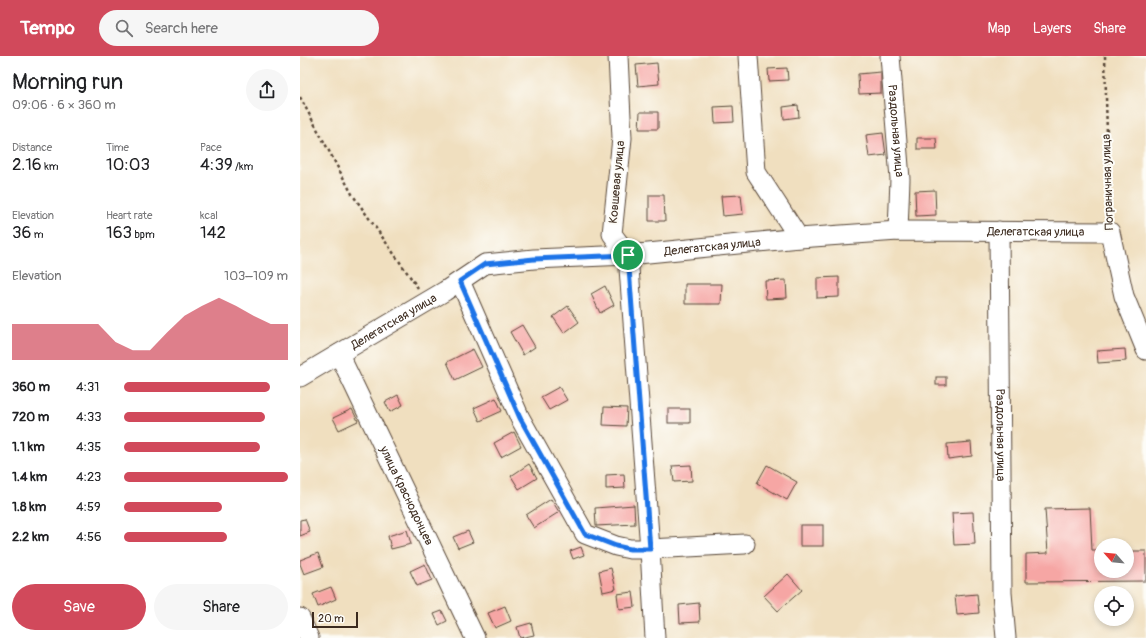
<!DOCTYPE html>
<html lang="en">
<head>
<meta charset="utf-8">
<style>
  :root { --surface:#fff; --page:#f6f6f6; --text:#202124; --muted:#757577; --accent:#d1495b }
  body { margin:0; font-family:Pangolin,sans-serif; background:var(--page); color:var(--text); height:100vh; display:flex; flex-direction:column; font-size:15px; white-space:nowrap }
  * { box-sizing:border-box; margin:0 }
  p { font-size:13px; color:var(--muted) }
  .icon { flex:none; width:22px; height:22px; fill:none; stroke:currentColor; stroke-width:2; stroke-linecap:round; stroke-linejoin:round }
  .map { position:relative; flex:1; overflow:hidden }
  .sheet { display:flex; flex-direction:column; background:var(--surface); width:300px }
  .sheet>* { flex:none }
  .needle { width:26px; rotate:297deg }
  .buttons { position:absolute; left:794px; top:482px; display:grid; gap:8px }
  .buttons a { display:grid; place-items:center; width:40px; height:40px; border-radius:50%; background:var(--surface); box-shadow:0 2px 6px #0003; font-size:20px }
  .scale { position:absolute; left:12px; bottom:10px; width:46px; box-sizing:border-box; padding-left:4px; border:2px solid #3b2a1e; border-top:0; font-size:11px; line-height:14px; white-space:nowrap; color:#3b2a1e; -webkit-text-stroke:3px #fdfcf7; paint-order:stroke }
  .pin { position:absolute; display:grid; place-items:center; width:34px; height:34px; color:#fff; margin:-17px; border:2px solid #fff; border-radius:50%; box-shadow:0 1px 4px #0007 }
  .round { display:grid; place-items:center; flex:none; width:42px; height:42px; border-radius:21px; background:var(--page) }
  .summary { display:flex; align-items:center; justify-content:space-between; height:68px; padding:0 12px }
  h1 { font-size:22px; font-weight:600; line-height:30px }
  .stats { display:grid; grid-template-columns:repeat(3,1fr); gap:6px; height:68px; padding:4px 12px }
  .stats div { display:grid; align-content:center }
  .stats b { font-size:17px; font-weight:600 }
  .stats small { font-size:11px; font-weight:400 }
  .stats p { font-size:11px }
  .chart { height:112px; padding:8px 12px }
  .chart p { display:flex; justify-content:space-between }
  .chart svg { width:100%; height:72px; margin-top:4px; fill:var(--accent); opacity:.7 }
  .cta { display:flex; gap:8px; margin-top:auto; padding:8px 12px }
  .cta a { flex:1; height:46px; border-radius:24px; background:var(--accent); color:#fff; font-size:16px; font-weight:600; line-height:46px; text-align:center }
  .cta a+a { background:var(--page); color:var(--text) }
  ul { padding:0 12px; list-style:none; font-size:13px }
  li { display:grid; grid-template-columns:64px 48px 1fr; align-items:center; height:30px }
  li i { height:10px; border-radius:5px; background:var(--accent) }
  header { display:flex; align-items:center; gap:24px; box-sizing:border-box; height:56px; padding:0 20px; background:var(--accent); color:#fff }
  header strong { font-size:19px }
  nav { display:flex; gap:22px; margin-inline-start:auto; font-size:14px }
  .search { width:280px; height:36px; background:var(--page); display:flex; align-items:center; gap:10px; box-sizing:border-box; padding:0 14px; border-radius:22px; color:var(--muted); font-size:15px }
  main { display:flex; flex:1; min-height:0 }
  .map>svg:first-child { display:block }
  .building { fill:#f6a6a4 }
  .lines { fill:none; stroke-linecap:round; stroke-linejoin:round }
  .minor-casing { stroke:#564536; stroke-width:21 }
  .path { stroke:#564536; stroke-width:2.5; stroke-dasharray:3 3; stroke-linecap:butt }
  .minor { stroke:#fff; stroke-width:19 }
  .route-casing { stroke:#fff; stroke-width:8 }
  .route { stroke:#1a73e8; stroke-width:5 }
  .labels { text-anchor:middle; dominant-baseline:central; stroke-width:4; stroke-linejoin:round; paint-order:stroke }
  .street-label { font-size:12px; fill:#3b2a1e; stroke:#fdfcf7 }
</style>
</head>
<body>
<header>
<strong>Tempo</strong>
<div class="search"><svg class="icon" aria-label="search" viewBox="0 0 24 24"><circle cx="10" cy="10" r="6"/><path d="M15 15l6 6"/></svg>Search here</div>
<nav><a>Map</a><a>Layers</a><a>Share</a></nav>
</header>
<main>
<section class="sheet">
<div class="summary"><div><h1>Morning run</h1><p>09:06 · 6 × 360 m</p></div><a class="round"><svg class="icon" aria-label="share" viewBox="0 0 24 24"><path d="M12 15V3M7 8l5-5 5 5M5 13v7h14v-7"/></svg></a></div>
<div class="stats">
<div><p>Distance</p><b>2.16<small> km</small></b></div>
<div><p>Time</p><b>10:03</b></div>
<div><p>Pace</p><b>4:39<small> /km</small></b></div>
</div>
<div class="stats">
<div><p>Elevation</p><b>36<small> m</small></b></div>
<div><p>Heart rate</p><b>163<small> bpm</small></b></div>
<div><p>kcal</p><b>142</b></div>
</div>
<div class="chart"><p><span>Elevation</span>103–109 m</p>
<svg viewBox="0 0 160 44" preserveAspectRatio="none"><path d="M0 44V22L10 22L20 22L30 22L40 22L50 22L60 33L70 38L80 38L90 27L100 17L110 11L120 6L130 11L140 17L150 22L160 22V44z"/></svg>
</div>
<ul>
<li><b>360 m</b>4:31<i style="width:89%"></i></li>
<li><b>720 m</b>4:33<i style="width:86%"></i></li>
<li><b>1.1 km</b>4:35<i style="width:83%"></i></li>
<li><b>1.4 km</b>4:23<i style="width:100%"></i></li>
<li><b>1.8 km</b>4:59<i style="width:60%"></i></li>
<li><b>2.2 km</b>4:56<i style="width:63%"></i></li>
</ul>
<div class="cta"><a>Save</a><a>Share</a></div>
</section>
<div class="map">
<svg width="846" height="582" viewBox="0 0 846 582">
  <rect width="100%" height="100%" fill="#fdfcf7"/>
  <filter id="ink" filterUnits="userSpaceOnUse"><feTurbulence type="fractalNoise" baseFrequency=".025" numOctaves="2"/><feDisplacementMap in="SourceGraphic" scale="8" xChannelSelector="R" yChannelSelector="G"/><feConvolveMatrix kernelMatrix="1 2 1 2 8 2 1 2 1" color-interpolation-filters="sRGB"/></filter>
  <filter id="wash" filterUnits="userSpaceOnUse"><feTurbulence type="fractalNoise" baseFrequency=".012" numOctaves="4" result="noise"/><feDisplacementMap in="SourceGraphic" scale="16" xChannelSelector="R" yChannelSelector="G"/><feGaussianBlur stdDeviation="0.9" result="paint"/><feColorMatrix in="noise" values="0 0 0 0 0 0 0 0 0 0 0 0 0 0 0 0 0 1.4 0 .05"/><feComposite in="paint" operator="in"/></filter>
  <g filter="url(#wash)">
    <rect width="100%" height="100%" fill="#f0dfbf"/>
    <g id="blocks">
      <g class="building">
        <path d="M357 7 359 28 338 30 336 9Z"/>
        <path d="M487 12 488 24 469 25 468 13Z"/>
        <path d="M581 16V37L559 38 558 18Z"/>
        <path d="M498 49 499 61 484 63 483 51Z"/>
        <path d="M433 50 434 66 415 67 414 51Z"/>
        <path d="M340 56H358V73H339Z"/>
        <path d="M583 77 586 99 569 101 566 79Z"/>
        <path d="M617 82H636L637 93H617Z"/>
        <path d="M635 134 636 159 616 160 615 135Z"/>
        <path d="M349 139H364L365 165H349Z"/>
        <path d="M441 139 443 158 423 160 421 140Z"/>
        <path d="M539 221V241L517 242V222Z"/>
        <path d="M486 224 487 242 466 243 465 225Z"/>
        <path d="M385 228H422L421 248H385Z"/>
        <path d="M305 230 314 249 300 257 291 238Z"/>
        <path d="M268 250 279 266 264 277 253 261Z"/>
        <path d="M222 269 235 291 223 299 210 276Z"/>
        <path d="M173 293 182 311 155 324 147 306Z"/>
        <path d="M825 293 826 305 798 307 797 295Z"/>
        <rect x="636" y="321" width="10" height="8"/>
        <path d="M259 331 267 344 249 354 241 341Z"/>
        <path d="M98 339 103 349 90 356 85 346Z"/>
        <path d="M196 342 202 355 180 365 174 352Z"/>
        <path d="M304 351 327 352 326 370 303 369Z"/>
        <path d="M52 353 58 365 39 374 33 362Z"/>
        <rect x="368" y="353" width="22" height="14"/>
        <path d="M214 376 221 390 201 401 194 387Z"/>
        <path d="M671 386 672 400 648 403 647 388Z"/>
        <path d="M229 408 237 422 219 433 211 420Z"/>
        <path d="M391 409 392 425 374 426 372 410Z"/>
        <path d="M467 409 497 426 487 444 457 427Z"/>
        <path d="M324 418 325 432 306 433V419Z"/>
        <path d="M251 443 259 456 234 472 226 459Z"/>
        <path d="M334 449 335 468 296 470 295 452Z"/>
        <path d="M790 452 792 494H801V515H827V495H846V525L726 526V498L748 497 745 453Z"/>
        <path d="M673 456 675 488 654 489 652 457Z"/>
        <path d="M5 463 10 476 0 480V464Z"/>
        <rect x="500" y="469" width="23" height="21"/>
        <path d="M107 474 111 488 91 493 88 480Z"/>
        <path d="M168 475 173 486 158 492 153 481Z"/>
        <path d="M281 491 284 499 273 503 270 495Z"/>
        <path d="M18 497 23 511 4 518 0 508V504Z"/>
        <path d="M125 508 132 524 117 530 110 515Z"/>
        <path d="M311 512 316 533 303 536 299 515Z"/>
        <path d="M488 518 502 534 478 555 464 540Z"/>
        <path d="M31 531 36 543 18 551 13 538Z"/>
        <path d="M333 536 335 551 319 553 317 538Z"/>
        <path d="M677 538 679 557 657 559 655 540Z"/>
        <path d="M399 547 400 566 380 567 379 549Z"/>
        <path d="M205 550 211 565 195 572 188 557Z"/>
        <path d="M142 555 147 565 139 569 134 558Z"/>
        <path d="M231 567 234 579 220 582 217 571Z"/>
      </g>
    </g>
  </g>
  <g filter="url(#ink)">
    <use href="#blocks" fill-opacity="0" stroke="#564536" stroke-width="1"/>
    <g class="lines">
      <g class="minor-casing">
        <g id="minor">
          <path d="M318 0 322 82 312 178 328 199 350 493 355 582"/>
          <path d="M448 0 456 116 499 182"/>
          <path id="s1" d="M590 0 600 123 598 175"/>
          <path id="s2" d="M699 175 702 537 706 582"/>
          <path d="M160 225 220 362 285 478 316 490 330 493H350L445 488"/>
          <path id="s3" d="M39 298 175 582"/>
          <path id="s4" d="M0 321 145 235 185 208 234 203 328 199 499 182 598 175 810 176 824 240 846 294"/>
          <path d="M0 562 9 582"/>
        </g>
      </g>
      <g class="path">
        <path d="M805 0 809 160"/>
        <path d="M0 41 52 138 118 232"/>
      </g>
      <use href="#minor" class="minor"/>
    </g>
  </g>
  <g class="lines" filter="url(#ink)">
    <g class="route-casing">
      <path id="route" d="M328 199 350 493H330L316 490 285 478 220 362 160 225 185 208 234 203Z"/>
    </g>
    <use href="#route" class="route"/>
  </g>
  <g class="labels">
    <g class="street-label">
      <text stroke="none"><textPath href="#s1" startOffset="75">Раздольная улица</textPath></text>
      <text transform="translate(317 126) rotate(-85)">Ковшевая улица</text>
      <text transform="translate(808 126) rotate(-92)">Пограничная улица</text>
      <text stroke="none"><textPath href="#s4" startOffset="769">Делегатская улица</textPath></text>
      <text stroke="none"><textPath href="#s4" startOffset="445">Делегатская улица</textPath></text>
      <text stroke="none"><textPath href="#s4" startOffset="109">Делегатская улица</textPath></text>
      <text stroke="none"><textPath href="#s2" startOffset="204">Раздольная улица</textPath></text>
      <text stroke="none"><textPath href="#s3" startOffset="157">улица Краснодонцев</textPath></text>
    </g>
  </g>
</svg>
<div class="buttons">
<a><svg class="needle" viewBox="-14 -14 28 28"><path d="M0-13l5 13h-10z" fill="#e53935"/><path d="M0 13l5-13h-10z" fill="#757577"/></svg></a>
<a><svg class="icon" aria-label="locate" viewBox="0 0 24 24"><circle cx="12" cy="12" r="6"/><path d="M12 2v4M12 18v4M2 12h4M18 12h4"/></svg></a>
</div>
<div class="scale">20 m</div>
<div class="pin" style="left:328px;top:199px;background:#1e9e55"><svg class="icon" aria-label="arrive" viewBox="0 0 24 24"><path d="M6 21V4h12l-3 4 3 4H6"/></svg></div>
</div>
</main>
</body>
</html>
